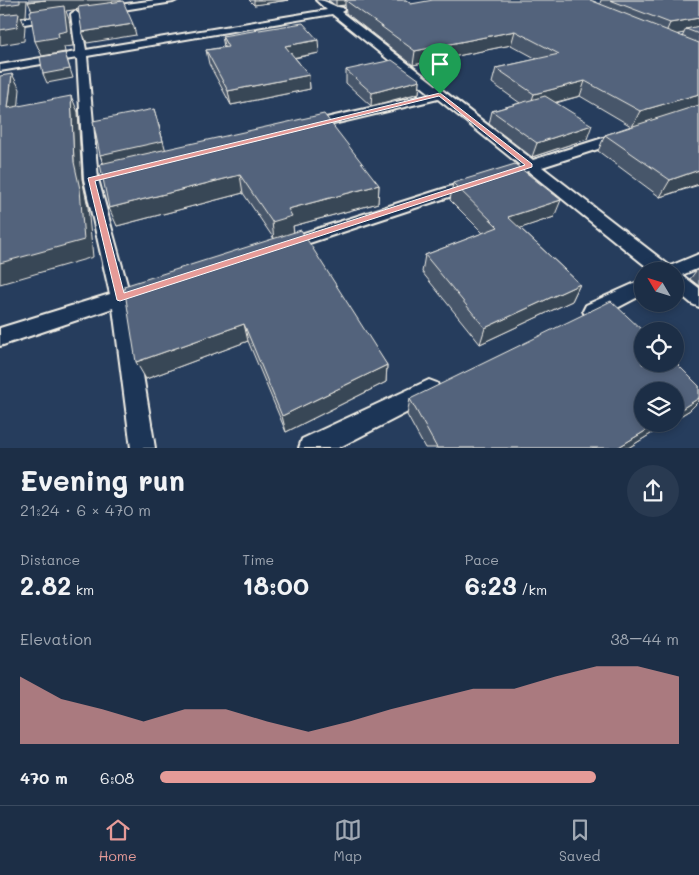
<!DOCTYPE html>
<html lang="en">
<head>
<meta charset="utf-8">
<style>
  :root { --surface:#1c2e46; --page:#293a51; --text:#f1f3f6; --muted:#a0a8b3; --line:#3a4a5f; --accent:#e69b98 }
  body { margin:0; font-family:Mali,sans-serif; background:var(--page); color:var(--text); height:100vh; display:flex; flex-direction:column; font-size:19px; white-space:nowrap }
  * { box-sizing:border-box; margin:0 }
  p { font-size:16px; color:var(--muted) }
  .icon { flex:none; width:28px; height:28px; fill:none; stroke:currentColor; stroke-width:2; stroke-linecap:round; stroke-linejoin:round }
  .map { position:relative; height:448px; overflow:hidden }
  .panel { display:flex; flex-direction:column; background:var(--surface); flex:1 }
  .panel>* { flex:none }
  .needle { width:32px; rotate:308deg }
  .tools { position:absolute; left:634px; top:262px; display:grid; gap:10px }
  .tools a { display:grid; place-items:center; width:50px; height:50px; border-radius:50%; background:var(--surface); box-shadow:0 2px 8px #0003,0 0 0 1px var(--line); font-size:25px }
  .pin { position:absolute; display:grid; place-items:center; width:42px; height:42px; color:#fff; margin:-51px -21px; border-radius:50% 50% 50% 0; rotate:-45deg; box-shadow:0 0 5px #0007 }
  .pin .icon { rotate:45deg }
  .round { display:grid; place-items:center; flex:none; width:52px; height:52px; border-radius:26px; background:var(--page) }
  .overview { display:flex; align-items:center; justify-content:space-between; height:85px; padding:0 20px }
  h1 { font-size:28px; font-weight:700; line-height:38px }
  .stats { display:grid; grid-template-columns:repeat(3,1fr); gap:8px; height:85px; padding:5px 20px }
  .stats div { display:grid; align-content:center }
  .stats b { font-size:25px; font-weight:700 }
  .stats small { font-size:14px; font-weight:400 }
  .stats p { font-size:14px }
  .chart { height:140px; padding:10px 20px }
  .chart p { display:flex; justify-content:space-between }
  .chart svg { width:100%; height:90px; margin-top:5px; fill:var(--accent); opacity:.7 }
  ul { padding:0 20px; list-style:none; font-size:16px }
  li { display:grid; grid-template-columns:80px 60px 1fr; align-items:center; height:38px }
  li i { height:12px; border-radius:6px; background:var(--accent) }
  .tab-bar { display:flex; justify-content:space-around; align-items:center; height:70px; border-top:1px solid var(--line); background:var(--surface); font-size:14px; color:var(--muted) }
  .tab-bar a { display:grid; justify-items:center; gap:2px }
  .tab-bar .current { color:var(--accent) }
  .map>svg:first-child { display:block }
  .lines { fill:none; stroke-linecap:round; stroke-linejoin:round }
  .street-casing { stroke:#f4f1e8; stroke-width:4 }
  .street { fill:#1d3557; fill-rule:evenodd }
  .wall { fill:#47566a; stroke:#f4f1e8; fill-rule:evenodd }
  .shaded-wall { fill:#394656; stroke:#f4f1e8 }
  .building { fill:#52647b; stroke:#f4f1e8 }
  .route { fill:#e69b98; stroke:#fff; fill-rule:evenodd }
</style>
</head>
<body>
<div class="map">
<svg width="699" height="448" viewBox="0 0 699 448">
  <rect width="100%" height="100%" fill="#263d5d"/>
  <filter id="ink" filterUnits="userSpaceOnUse"><feTurbulence type="fractalNoise" baseFrequency=".02" numOctaves="2"/><feDisplacementMap in="SourceGraphic" scale="10" xChannelSelector="R" yChannelSelector="G"/><feConvolveMatrix kernelMatrix="1 2 1 2 8 2 1 2 1" color-interpolation-filters="sRGB"/></filter>
  <g filter="url(#ink)">
    <g class="lines">
      <g class="street-casing">
        <g id="street">
          <path d="M156 0H177L173 2 104 13 100 10 104 7Z"/>
          <path d="M316 0C328 0 332 7 343 8L344 10 341 12 533 160 616 134H626L628 137 626 140 542 167 670 266 699 254V268L682 275 699 288V307L692 304 675 290V271H652L528 171 499 180 494 179 492 176 494 173 520 165 438 99 308 130 304 129 302 126 304 123 431 94 332 14 87 56 98 179 128 288 145 283 152 285 154 290 152 295 131 302 155 448H131L113 308 0 346V328L110 294 84 179 77 58 0 71V65L76 52 71 14 75 11 79 14 86 50 327 10Z"/>
          <path d="M52 14 56 17 55 19 0 28V22Z"/>
          <path d="M471 180 476 182 478 185 476 188 285 251 279 249 276 245 279 241Z"/>
          <path d="M642 280V295L600 317 593 319 586 317 583 311 586 305Z"/>
          <path d="M429 380 437 383 440 390 437 397 338 448H299L302 439Z"/>
        </g>
      </g>
      <use href="#street" class="street"/>
    </g>
    <g class="wall">
      <path d="M249 0H289L254 5Z"/>
      <path d="M328 0H406L411 4 593 1 600 4 601 0H699V185L660 197 598 151 605 135 631 126 580 96 556 103 587 139 532 157 489 124 492 111 520 103 492 83 496 68 537 59 511 45 413 65 346 13 345 5 336 6ZM684 33 682 37 677 34Z"/>
      <path d="M222 36 319 53 295 58 309 75 310 89 231 105 209 64 206 50 224 47Z"/>
      <path d="M346 70 420 80 419 93 371 106 346 83Z"/>
      <path d="M158 122 165 150 379 185 378 203 293 226 294 233 387 365 386 382 286 432 248 341 146 379 274 239 243 193 117 226 103 164 100 155Z"/>
      <path d="M453 183 554 217 520 228 580 284 572 301 480 344 422 272 425 255 483 233 450 200Z"/>
      <path d="M699 267V286L690 279Z"/>
      <path d="M699 386V401L690 410 628 448H425L407 415 410 399Z"/>
    </g>
    <g class="shaded-wall">
      <path d="M20 0H27L26 16 21 17 25 26 24 41 0 45V6Z"/>
      <path d="M46 0H121L122 3 66 11 69 19 73 46 64 47 65 52 42 56 35 41 34 15 28 2Z"/>
      <path d="M254 0H289L254 5Z"/>
      <path d="M336 0H373H345V5L336 6Z"/>
      <path d="M699 18V30L686 29 684 33 664 37 670 23Z"/>
      <path d="M133 24 136 35 87 43 82 32Z"/>
      <path d="M515 31 511 45 413 65 415 51Z"/>
      <path d="M318 40 319 53 286 59 285 46Z"/>
      <path d="M65 53 73 78 47 83 43 74Z"/>
      <path d="M12 74 20 89 17 124 8 108Z"/>
      <path d="M309 75 310 89 231 105 228 91Z"/>
      <path d="M420 80 419 93 371 106 372 93Z"/>
      <path d="M585 81 580 96 529 109 534 94Z"/>
      <path d="M699 94V107L632 127 640 111Z"/>
      <path d="M71 96 78 112 82 179 88 207 93 257 0 284V263L74 162Z"/>
      <path d="M154 109 167 155 106 169 100 155Z"/>
      <path d="M592 125 587 139 532 157 537 143Z"/>
      <path d="M699 170V184L660 197 670 180Z"/>
      <path d="M240 175 243 193 117 226 109 208Z"/>
      <path d="M379 185 378 203 293 226 294 234 274 240 272 222 288 209Z"/>
      <path d="M561 200 554 217 503 234 508 217Z"/>
      <path d="M580 284 572 301 480 344 485 328Z"/>
      <path d="M244 324 248 341 146 379 136 362Z"/>
      <path d="M387 365 386 382 286 432 282 416Z"/>
      <path d="M699 398V401L690 410 675 419V413Z"/>
      <path d="M657 424H667L628 448H617Z"/>
    </g>
    <g class="building">
      <path d="M0 0H20V3L0 6Z"/>
      <path d="M28 0H46L28 2Z"/>
      <path d="M345 0H406L411 4 433 0H590L699 43V94L640 111 585 81 534 94 496 68 559 54 515 31 415 51Z"/>
      <path d="M610 0H699V18L670 23Z"/>
      <path d="M123 1 133 24 82 32 78 7Z"/>
      <path d="M64 6 67 31 58 33 59 37 35 41 30 11Z"/>
      <path d="M19 13 17 27 0 30V15Z"/>
      <path d="M303 23 318 40 285 46 309 75 228 91 206 50 228 47 222 36Z"/>
      <path d="M699 26V34L686 29Z"/>
      <path d="M65 53 70 69 43 74 40 57Z"/>
      <path d="M392 60 420 80 372 93 346 70Z"/>
      <path d="M12 74 8 108 71 96 74 162 80 189 84 240 0 263V76Z"/>
      <path d="M545 96 592 125 537 143 492 111Z"/>
      <path d="M699 105V170L670 180 605 135Z"/>
      <path d="M154 109 163 141 100 155 93 121Z"/>
      <path d="M324 114 379 185 288 209 292 216 272 222 240 175 109 208 100 164Z"/>
      <path d="M515 164 561 200 508 217 580 284 485 328 425 255 498 227 453 183Z"/>
      <path d="M301 230 387 365 282 416 244 324 136 362 124 286Z"/>
      <path d="M611 301 643 331 642 364H675V362L699 386V398L675 413V391H642V424H657L617 448H437L410 399Z"/>
    </g>
  </g>
  <path class="route" d="M440 93 532 164V167L120 301 117 300 88 178ZM439 96 525 165 124 293 95 181Z"/>
</svg>
<div class="tools">
<a><svg class="needle" viewBox="-14 -14 28 28"><path d="M0-13l5 13h-10z" fill="#e53935"/><path d="M0 13l5-13h-10z" fill="#a0a8b3"/></svg></a>
<a><svg class="icon" aria-label="locate" viewBox="0 0 24 24"><circle cx="12" cy="12" r="6"/><path d="M12 2v4M12 18v4M2 12h4M18 12h4"/></svg></a>
<a><svg class="icon" aria-label="layers" viewBox="0 0 24 24"><path d="M12 4l9 5-9 5-9-5zM3 14l9 5 9-5"/></svg></a>
</div>
<div class="pin" style="left:440px;top:94px;background:#1e9e55"><svg class="icon" aria-label="arrive" viewBox="0 0 24 24"><path d="M6 21V4h12l-3 4 3 4H6"/></svg></div>
</div>
<section class="panel">
<div class="overview"><div><h1>Evening run</h1><p>21:24 · 6 × 470 m</p></div><a class="round"><svg class="icon" aria-label="share" viewBox="0 0 24 24"><path d="M12 15V3M7 8l5-5 5 5M5 13v7h14v-7"/></svg></a></div>
<div class="stats">
<div><p>Distance</p><b>2.82<small> km</small></b></div>
<div><p>Time</p><b>18:00</b></div>
<div><p>Pace</p><b>6:23<small> /km</small></b></div>
</div>
<div class="chart"><p><span>Elevation</span>38–44 m</p>
<svg viewBox="0 0 160 44" preserveAspectRatio="none"><path d="M0 44V11L10 22L20 27L30 33L40 27L50 27L60 33L70 38L80 33L90 27L100 22L110 17L120 17L130 11L140 6L150 6L160 11V44z"/></svg>
</div>
<ul>
<li><b>470 m</b>6:08<i style="width:84%"></i></li>
</ul>
</section>
<nav class="tab-bar">
<a class="current"><svg class="icon" aria-label="home" viewBox="0 0 24 24"><path d="M3 11l9-7 9 7M6 9v11h12V9"/></svg>Home</a>
<a><svg class="icon" aria-label="map" viewBox="0 0 24 24"><path d="M3 6l6-2 6 2 6-2v14l-6 2-6-2-6 2zM9 4v14M15 6v14"/></svg>Map</a>
<a><svg class="icon" aria-label="saved" viewBox="0 0 24 24"><path d="M7 4h10v16l-5-4-5 4z"/></svg>Saved</a>
</nav>
</body>
</html>
